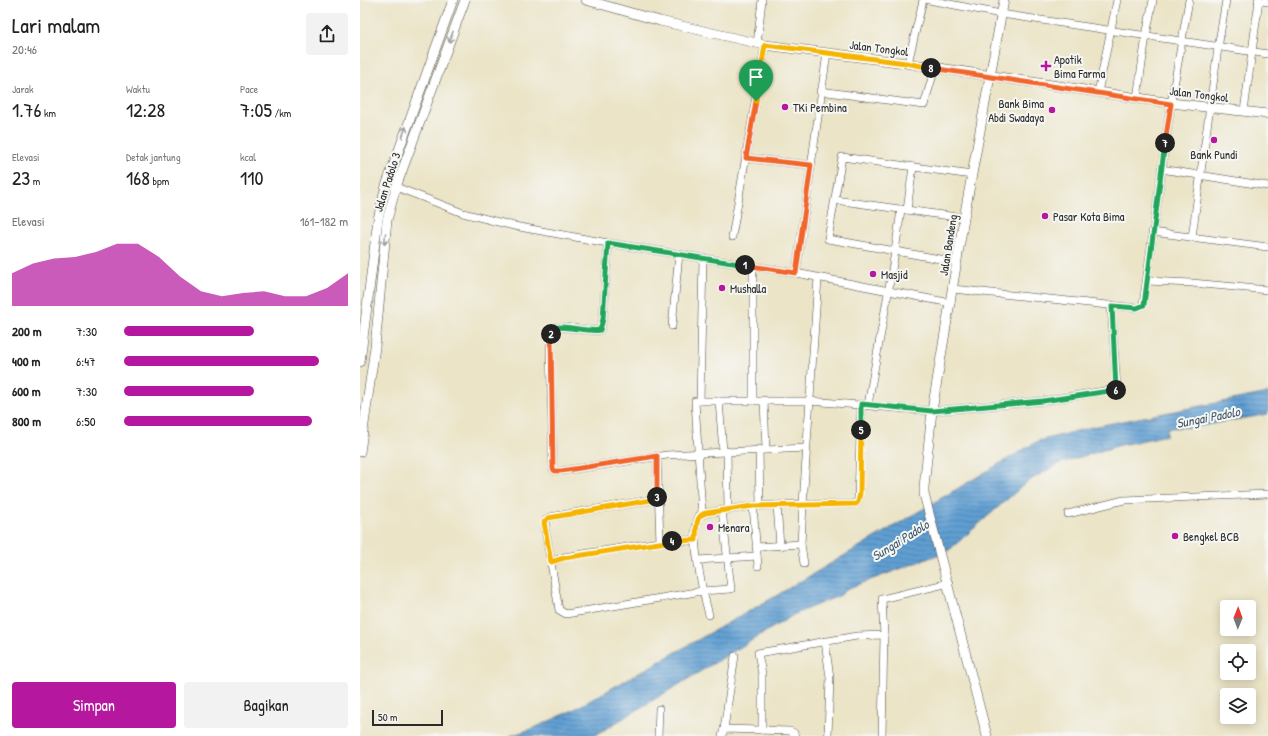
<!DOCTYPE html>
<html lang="id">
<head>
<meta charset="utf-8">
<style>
  :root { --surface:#fff; --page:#f2f2f2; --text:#222; --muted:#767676; --accent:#b5179e }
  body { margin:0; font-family:"Patrick Hand",sans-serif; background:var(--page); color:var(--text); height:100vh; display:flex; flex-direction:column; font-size:15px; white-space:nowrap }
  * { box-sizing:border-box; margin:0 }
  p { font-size:13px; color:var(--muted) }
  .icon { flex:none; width:22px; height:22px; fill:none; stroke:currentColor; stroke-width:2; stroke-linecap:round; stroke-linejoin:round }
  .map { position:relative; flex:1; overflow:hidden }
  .sheet { display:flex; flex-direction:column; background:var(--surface); width:360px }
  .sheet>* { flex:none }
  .needle { width:26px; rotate:1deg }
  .tools { position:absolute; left:860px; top:600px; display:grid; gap:8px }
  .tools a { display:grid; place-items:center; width:36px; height:36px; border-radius:4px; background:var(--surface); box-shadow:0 2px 10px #0003; font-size:20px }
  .scale { position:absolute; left:12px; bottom:10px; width:71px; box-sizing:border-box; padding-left:4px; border:2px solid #2b2b2b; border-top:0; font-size:11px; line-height:14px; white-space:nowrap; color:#2b2b2b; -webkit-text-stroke:3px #f6f6f2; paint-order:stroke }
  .pin { position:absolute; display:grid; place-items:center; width:34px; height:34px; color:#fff; margin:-41px -17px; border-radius:50% 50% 50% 0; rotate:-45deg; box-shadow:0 0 4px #0007 }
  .pin .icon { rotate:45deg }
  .km { position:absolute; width:20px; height:20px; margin:-10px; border-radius:50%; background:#222; color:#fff; font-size:11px; line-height:20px; text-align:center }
  .round { display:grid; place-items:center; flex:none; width:42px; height:42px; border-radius:4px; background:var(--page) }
  .headline { display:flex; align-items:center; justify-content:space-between; height:68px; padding:0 12px }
  h1 { font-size:22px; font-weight:600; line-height:30px }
  .figures { display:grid; grid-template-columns:repeat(3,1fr); gap:6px; height:68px; padding:4px 12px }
  .figures div { display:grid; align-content:center }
  .figures b { font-size:20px; font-weight:600 }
  .figures small { font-size:11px; font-weight:400 }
  .figures p { font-size:11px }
  .chart { height:112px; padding:8px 12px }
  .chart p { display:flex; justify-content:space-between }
  .chart svg { width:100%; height:72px; margin-top:4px; fill:var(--accent); opacity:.7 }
  .cta { display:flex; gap:8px; margin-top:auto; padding:8px 12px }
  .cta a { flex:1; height:46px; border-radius:4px; background:var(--accent); color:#fff; font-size:16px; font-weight:600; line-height:46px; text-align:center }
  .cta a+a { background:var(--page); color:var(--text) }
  ul { padding:0 12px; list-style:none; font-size:13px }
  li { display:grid; grid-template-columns:64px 48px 1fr; align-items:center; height:30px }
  li i { height:10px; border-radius:5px; background:var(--accent) }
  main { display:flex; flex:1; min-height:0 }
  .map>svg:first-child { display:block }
  .water { fill:url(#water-rules); stroke:#46657f }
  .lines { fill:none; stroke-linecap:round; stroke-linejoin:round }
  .minor-casing { stroke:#484742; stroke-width:8 }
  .tertiary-casing { stroke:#484742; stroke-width:10 }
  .minor { stroke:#fff; stroke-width:7 }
  .tertiary { stroke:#fff; stroke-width:9 }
  .oneway { stroke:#a0a0a0 }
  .split-1-casing { stroke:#fff; stroke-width:8 }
  .split-2-casing { stroke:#fff; stroke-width:8 }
  .split-3-casing { stroke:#fff; stroke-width:8 }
  .split-4-casing { stroke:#fff; stroke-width:8 }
  .split-5-casing { stroke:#fff; stroke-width:8 }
  .split-6-casing { stroke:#fff; stroke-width:8 }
  .split-7-casing { stroke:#fff; stroke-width:8 }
  .split-8-casing { stroke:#fff; stroke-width:8 }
  .split-9-casing { stroke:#fff; stroke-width:8 }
  .split-1 { stroke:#f0652b; stroke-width:5 }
  .split-2 { stroke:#22a559; stroke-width:5 }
  .split-3 { stroke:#f0652b; stroke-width:5 }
  .split-4 { stroke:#f5b400; stroke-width:5 }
  .split-5 { stroke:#f5b400; stroke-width:5 }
  .split-6 { stroke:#22a559; stroke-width:5 }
  .split-7 { stroke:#22a559; stroke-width:5 }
  .split-8 { stroke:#f0652b; stroke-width:5 }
  .split-9 { stroke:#f5b400; stroke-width:5 }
  .poi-dot { fill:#b5179e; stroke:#f6f6f2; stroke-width:1.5 }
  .labels { text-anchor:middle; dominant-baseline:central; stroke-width:4; stroke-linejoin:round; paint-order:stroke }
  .street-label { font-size:12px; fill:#2b2b2b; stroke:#f6f6f2 }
  .poi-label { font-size:12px; fill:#2b2b2b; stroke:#f6f6f2; text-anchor:start }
  .water-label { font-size:13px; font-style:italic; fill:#41596e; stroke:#f6f6f2 }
</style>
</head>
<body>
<main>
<section class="sheet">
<div class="headline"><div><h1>Lari malam</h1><p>20:46</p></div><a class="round"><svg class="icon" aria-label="share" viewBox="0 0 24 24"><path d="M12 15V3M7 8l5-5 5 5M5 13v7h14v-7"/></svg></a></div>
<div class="figures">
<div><p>Jarak</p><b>1.76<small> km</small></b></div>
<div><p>Waktu</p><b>12:28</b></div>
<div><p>Pace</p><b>7:05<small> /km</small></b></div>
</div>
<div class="figures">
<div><p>Elevasi</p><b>23<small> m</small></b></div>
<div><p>Detak jantung</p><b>168<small> bpm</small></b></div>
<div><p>kcal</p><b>110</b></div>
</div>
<div class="chart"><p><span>Elevasi</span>161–182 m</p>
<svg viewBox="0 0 160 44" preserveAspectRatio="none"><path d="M0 44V24L10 18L20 15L30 14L40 11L50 6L60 6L70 14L80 26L90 35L100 38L110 36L120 35L130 38L140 38L150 33L160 24V44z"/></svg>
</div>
<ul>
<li><b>200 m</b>7:30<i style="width:58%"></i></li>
<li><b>400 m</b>6:47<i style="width:87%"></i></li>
<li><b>600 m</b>7:30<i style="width:58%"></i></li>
<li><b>800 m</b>6:50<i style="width:84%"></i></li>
</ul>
<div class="cta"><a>Simpan</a><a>Bagikan</a></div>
</section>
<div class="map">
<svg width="908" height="736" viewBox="0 0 908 736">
  <defs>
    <pattern id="water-rules" width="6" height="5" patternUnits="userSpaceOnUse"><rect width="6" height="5" fill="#619fd3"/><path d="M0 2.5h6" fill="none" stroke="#5082ab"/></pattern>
  </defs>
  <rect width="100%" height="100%" fill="#f6f6f2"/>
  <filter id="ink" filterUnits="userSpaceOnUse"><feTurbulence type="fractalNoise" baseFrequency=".025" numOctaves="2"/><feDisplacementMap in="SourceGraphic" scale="8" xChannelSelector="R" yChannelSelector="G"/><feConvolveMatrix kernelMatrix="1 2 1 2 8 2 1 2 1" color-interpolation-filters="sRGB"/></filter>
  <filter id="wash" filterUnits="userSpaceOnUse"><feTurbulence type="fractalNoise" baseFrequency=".012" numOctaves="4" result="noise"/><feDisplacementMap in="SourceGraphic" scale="16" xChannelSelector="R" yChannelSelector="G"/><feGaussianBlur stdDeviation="0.9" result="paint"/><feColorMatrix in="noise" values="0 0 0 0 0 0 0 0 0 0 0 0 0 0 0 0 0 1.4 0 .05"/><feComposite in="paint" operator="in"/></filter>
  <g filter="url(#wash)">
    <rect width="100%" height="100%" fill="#ebe4c7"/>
    <path class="water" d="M908 393V414L835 427 807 428V435L761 445 700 463 667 482 588 551 486 589 481 595 435 614 234 736H150L174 728 213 710 414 597 678 441 732 427Z"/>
  </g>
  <g filter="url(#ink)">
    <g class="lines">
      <g class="minor-casing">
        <g id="minor">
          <path d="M569 0 641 14 908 54"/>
          <path d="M898 0 908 2"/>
          <path d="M397 44 402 0"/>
          <path d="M548 63 563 0"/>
          <path d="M460 91 564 105 575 68"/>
          <path d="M738 92 757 0"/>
          <path d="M777 98 786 36 793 0"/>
          <path d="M884 111 899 0"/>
          <path d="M386 158 451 165"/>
          <path d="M801 169 908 186"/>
          <path d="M36 187 103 213 154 226 248 243 436 273 591 303"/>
          <path d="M475 200 604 218"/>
          <path d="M547 210 553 167"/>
          <path d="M792 232 908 247"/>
          <path d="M372 237 405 45"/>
          <path d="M832 237 858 48 866 0"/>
          <path d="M248 243 243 319 240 330C228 333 199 323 191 329L190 342 193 469 195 471H201L307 455 445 448"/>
          <path d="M597 262 468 239 482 157 612 175"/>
          <path d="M436 273 467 53"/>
          <path d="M787 281 832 283 908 290"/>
          <path d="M593 289 777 308 783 305 811 103 829 0"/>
          <path d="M312 326 319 254"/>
          <path d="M404 400 406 449"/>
          <path d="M340 401 343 258"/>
          <path d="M359 401 363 451"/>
          <path d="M393 401V266"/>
          <path d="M508 405C519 340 533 275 541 209"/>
          <path d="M399 449 400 506"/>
          <path d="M367 451 368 509"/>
          <path d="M297 456 300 542"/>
          <path d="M297 499 190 517 186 520 185 528 199 610 206 614 342 591 371 589 362 510"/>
          <path d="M417 505 420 546"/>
          <path d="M393 506 398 566"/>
          <path d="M342 514 335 401H450L572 411 683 401 757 389 751 305"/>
          <path d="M708 514 764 500 908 494"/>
          <path d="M396 547 441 544"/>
          <path d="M338 560 397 556"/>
          <path d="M191 562 204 557 300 542 336 540"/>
          <path d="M444 564 441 544 443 504H492L498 502 501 404"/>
          <path d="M349 615C343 594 329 535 339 516L346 513 393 506 443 504 458 278"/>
          <path d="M465 641 470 678 468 736"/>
          <path d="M364 729 375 656"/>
          <path d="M402 730V674L398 653 497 636 524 635"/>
          <path d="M298 736 299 709"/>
          <path d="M362 736 364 729 430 731 434 733 435 736"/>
          <path d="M522 736 524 635 522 599 589 583"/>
        </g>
      </g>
      <g class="tertiary-casing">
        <g id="tertiary">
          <path d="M226 0 300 21 405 45 546 63 811 103 908 114"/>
          <path d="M0 362 18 219 26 186 93 0"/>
          <path d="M0 452 15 347 27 220 36 187 105 0"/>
          <path d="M627 736 564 494V487L572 411 604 218 644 0"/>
        </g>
      </g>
      <use href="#minor" class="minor"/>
      <use href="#tertiary" class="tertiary"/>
    </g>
    <defs><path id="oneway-shaft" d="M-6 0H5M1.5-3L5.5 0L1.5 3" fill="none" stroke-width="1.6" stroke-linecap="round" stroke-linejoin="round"/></defs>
    <g class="oneway">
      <use href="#oneway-shaft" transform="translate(91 37) rotate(110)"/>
      <use href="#oneway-shaft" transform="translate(44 132) rotate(-71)"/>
      <use href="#oneway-shaft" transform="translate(25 239) rotate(95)"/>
    </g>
  </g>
  <g class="lines" filter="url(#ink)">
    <g class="split-1-casing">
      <path id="split-1" d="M385 265 436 273 451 165 386 158 396 101"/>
    </g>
    <g class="split-2-casing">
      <path id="split-2" d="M191 334V329C199 323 228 333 240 330L243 319 248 243 385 265"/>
    </g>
    <g class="split-3-casing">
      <path id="split-3" d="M191 334 193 469 195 471H201L297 456V497"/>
    </g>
    <g class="split-4-casing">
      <path id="split-4" d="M297 497V499L188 518 184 522 191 562 204 558 312 541"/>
    </g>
    <g class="split-5-casing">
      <path id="split-5" d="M312 541 336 540C337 529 334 516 346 513L393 506 496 504 498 502 500 493 501 430"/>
    </g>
    <g class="split-6-casing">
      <path id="split-6" d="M501 430V404L572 411 683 401 756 390"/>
    </g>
    <g class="split-7-casing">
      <path id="split-7" d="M756 390 752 306 777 308 784 305 805 143"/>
    </g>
    <g class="split-8-casing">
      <path id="split-8" d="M571 68 811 104 805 143"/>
    </g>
    <g class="split-9-casing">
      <path id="split-9" d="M396 101 405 45 546 63 571 68"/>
    </g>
    <use href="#split-1" class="split-1"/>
    <use href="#split-2" class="split-2"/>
    <use href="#split-3" class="split-3"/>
    <use href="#split-4" class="split-4"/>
    <use href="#split-5" class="split-5"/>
    <use href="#split-6" class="split-6"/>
    <use href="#split-7" class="split-7"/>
    <use href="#split-8" class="split-8"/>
    <use href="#split-9" class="split-9"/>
  </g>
  <g class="poi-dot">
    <path d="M684 60h4v4h4v4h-4v4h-4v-4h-4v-4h4z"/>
    <circle cx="425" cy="107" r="4"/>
    <circle cx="692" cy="110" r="4"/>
    <circle cx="854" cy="140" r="4"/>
    <circle cx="685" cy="216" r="4"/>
    <circle cx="513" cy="274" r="4"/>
    <circle cx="362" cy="288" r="4"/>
    <circle cx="350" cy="527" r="4"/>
    <circle cx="815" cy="536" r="4"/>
  </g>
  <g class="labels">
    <g class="street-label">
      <text transform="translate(519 48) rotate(7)">Jalan Tongkol</text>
      <text transform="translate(839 94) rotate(7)">Jalan Tongkol</text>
      <text transform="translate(27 182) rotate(-72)">Jalan Padolo 3</text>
      <text transform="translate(588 245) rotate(-81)">Jalan Bandeng</text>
    </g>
    <g class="poi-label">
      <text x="694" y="59">Apotik<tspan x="694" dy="14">Bima Farma</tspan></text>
      <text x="684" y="103" text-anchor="end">Bank Bima<tspan x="684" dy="14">Abdi Swadaya</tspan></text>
      <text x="433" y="107">TKi Pembina</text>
      <text x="854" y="154" text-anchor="middle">Bank Pundi</text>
      <text x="693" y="216">Pasar Kota Bima</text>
      <text x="521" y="274">Masjid</text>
      <text x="370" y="288">Mushalla</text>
      <text x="358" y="527">Menara</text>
      <text x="823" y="536">Bengkel BCB</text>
    </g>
    <g class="water-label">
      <text transform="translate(848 417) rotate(-11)">Sungai Padolo</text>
      <text transform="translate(540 540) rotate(-32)">Sungai Padolo</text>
    </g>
  </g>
</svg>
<div class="tools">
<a><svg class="needle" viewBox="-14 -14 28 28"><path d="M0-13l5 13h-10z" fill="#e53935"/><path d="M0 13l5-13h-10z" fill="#767676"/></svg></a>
<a><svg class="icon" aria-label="locate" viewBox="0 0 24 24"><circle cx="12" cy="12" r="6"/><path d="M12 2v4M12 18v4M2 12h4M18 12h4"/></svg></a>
<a><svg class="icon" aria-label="layers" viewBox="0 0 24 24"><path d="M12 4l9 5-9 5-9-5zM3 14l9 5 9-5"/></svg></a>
</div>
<div class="scale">50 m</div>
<div class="pin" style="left:396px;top:101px;background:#1e9e55"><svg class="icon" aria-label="arrive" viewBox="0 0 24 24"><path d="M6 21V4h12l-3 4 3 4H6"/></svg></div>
<b class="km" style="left:385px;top:265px">1</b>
<b class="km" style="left:191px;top:334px">2</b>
<b class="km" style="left:297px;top:497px">3</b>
<b class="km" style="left:312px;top:541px">4</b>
<b class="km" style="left:501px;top:430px">5</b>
<b class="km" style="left:756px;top:390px">6</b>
<b class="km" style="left:805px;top:143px">7</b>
<b class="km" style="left:571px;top:68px">8</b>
</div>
</main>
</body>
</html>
